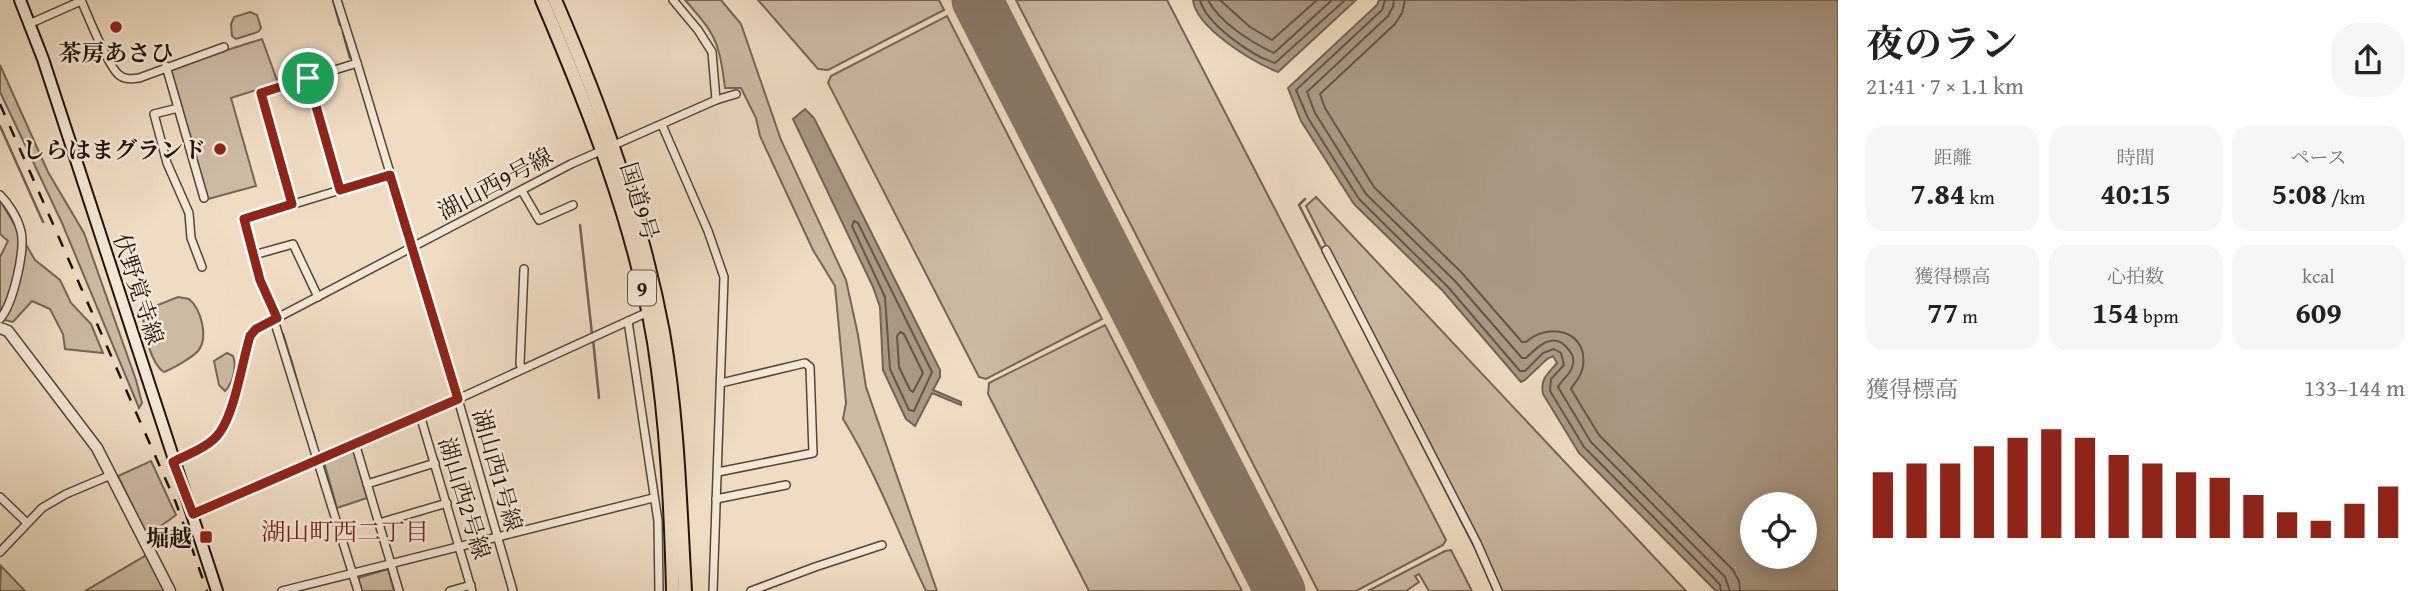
<!DOCTYPE html>
<html lang="ja">
<head>
<meta charset="utf-8">
<style>
  :root { --surface:#fff; --page:#f6f6f6; --text:#222; --muted:#767676; --accent:#8f2418 }
  body { margin:0; font-family:"Gentium Book Plus","Noto Serif JP",serif; background:var(--page); color:var(--text); height:100vh; display:flex; flex-direction:column; font-size:26px; white-space:nowrap }
  * { box-sizing:border-box; margin:0 }
  p { font-size:23px; color:var(--muted) }
  .icon { flex:none; width:38px; height:38px; fill:none; stroke:currentColor; stroke-width:2; stroke-linecap:round; stroke-linejoin:round }
  .map { position:relative; flex:1; overflow:hidden }
  .panel { display:flex; flex-direction:column; background:var(--surface); width:595px }
  .panel>* { flex:none }
  .controls { position:absolute; left:1740px; top:492px; display:grid; gap:14px }
  .controls a { display:grid; place-items:center; width:77px; height:77px; border-radius:50%; background:var(--surface); box-shadow:0 4px 18px #0003; font-size:35px }
  .pin { position:absolute; display:grid; place-items:center; width:60px; height:60px; color:#fff; margin:-30px; border:4px solid #fff; border-radius:50%; box-shadow:0 2px 7px #0007 }
  .round { display:grid; place-items:center; flex:none; width:74px; height:74px; border-radius:28px; background:var(--page) }
  .overview { display:flex; align-items:center; justify-content:space-between; height:119px; padding:0 28px }
  h1 { font-size:38px; font-weight:700; line-height:52px }
  .metrics { display:grid; grid-template-columns:repeat(3,1fr); gap:10px; height:119px; padding:7px 28px }
  .metrics div { display:grid; align-content:center; border-radius:18px; background:var(--page); text-align:center }
  .metrics b { font-size:30px; font-weight:700 }
  .metrics small { font-size:19px; font-weight:400 }
  .metrics p { font-size:19px }
  .chart { height:196px; padding:14px 28px }
  .chart p { display:flex; justify-content:space-between }
  .chart svg { width:100%; height:126px; margin-top:7px; stroke:var(--accent); stroke-width:6 }
  main { display:flex; flex:1; min-height:0 }
  .map>svg:first-child { display:block }
  .green { fill:#ccbaa3; stroke:#766658; stroke-width:2 }
  .water { fill:#a99884; stroke:#726354; stroke-width:2; fill-rule:evenodd }
  .lines { fill:none; stroke-linecap:round; stroke-linejoin:round }
  .shore { stroke:#645648; stroke-width:2 }
  .stream { stroke:#726354; stroke-width:2.5 }
  .runway { stroke:#887868; stroke-width:51 }
  .minor-casing { stroke:#54453a; stroke-width:10 }
  .tertiary-casing { stroke:#54453a; stroke-width:13 }
  .secondary-casing { stroke:#20130d; stroke-width:14 }
  .trunk-casing { stroke:#20130d; stroke-width:16 }
  .minor { stroke:#f5e8d7; stroke-width:7 }
  .tertiary { stroke:#f5e8d7; stroke-width:10 }
  .secondary { stroke:#f5e8d7; stroke-width:10 }
  .trunk { stroke:#efdcc2; stroke-width:12 }
  .rail { stroke:#20130d; stroke-width:2.5; stroke-dasharray:12 12; stroke-linecap:butt }
  .route-casing { stroke:#fff; stroke-width:14 }
  .route { stroke:#8f2418; stroke-width:9 }
  .poi-dot { fill:#8f2418; stroke:#f5e8d7; stroke-width:2.5 }
  .labels { text-anchor:middle; dominant-baseline:central; stroke-width:5; stroke-linejoin:round; paint-order:stroke }
  .shield { fill:#f5e8d7; stroke:#60534a; stroke-width:2 }
  .shield-label { font-size:21px; font-weight:bold; fill:#20130d }
  .poi-label { font-size:23px; font-weight:bold; fill:#20130d; stroke:#f5e8d7; text-anchor:end }
  .street-label { font-size:23px; fill:#20130d; stroke:#f5e8d7 }
  .neighbourhood-label { font-size:24px; fill:#7a1f14; stroke:#f5e8d7 }
</style>
</head>
<body>
<main>
<div class="map">
<svg width="1838" height="591" viewBox="0 0 1838 591">
  <rect width="100%" height="100%" fill="#efdcc2"/>
  <filter id="stains"><feTurbulence type="fractalNoise" baseFrequency=".00286" numOctaves="4"/><feColorMatrix values="0 0 0 0 .2 0 0 0 0 .09 0 0 0 0 .02 0 0 0 .5 -.17"/></filter>
  <radialGradient id="worn" r=".72"><stop offset=".6" stop-color="#630" stop-opacity="0"/><stop offset="1" stop-color="#630" stop-opacity=".3"/></radialGradient>
  <g class="green">
    <path d="M685 0H721L741 24 781 140 846 280 858 335 866 387 937 591H926C898 533 877 474 843 419L846 403 835 286 813 250 760 136 756 118 741 88H725C719 41 716 35 685 0Z"/>
    <path d="M758 0H939L944 10 828 70 818 69Z"/>
    <path d="M1016 0H1167L1446 540 1443 545 1356 591H1318Z"/>
    <path d="M250 12 257 15 261 28 258 32 236 39 232 36 231 24 234 17Z"/>
    <path d="M947 16 1102 319 986 379 979 377 828 83 831 76Z"/>
    <path d="M262 39 278 83 231 98 256 186 208 199 170 68Z"/>
    <path d="M0 65 48 172 84 233 136 380 142 403 139 408 62 223 0 92Z"/>
    <path d="M1316 197 1686 591H1501L1306 206Z"/>
    <path d="M0 200 35 260 60 280 71 303 91 324 103 353 65 349 63 334 50 309 32 301 13 322 0 319V257L8 241 0 234Z"/>
    <path d="M178 297 189 299C201 309 209 338 198 351 193 357 172 369 164 372 152 365 139 324 145 310Z"/>
    <path d="M1105 325 1242 591H1089L988 394 989 383Z"/>
    <path d="M227 353 233 356C237 367 233 383 225 391L219 385 214 361Z"/>
    <path d="M353 449 367 498 337 508 324 462Z"/>
    <path d="M151 461 176 515 147 536 118 476Z"/>
    <path d="M1451 550 1472 591H1429L1419 574 1415 576 1419 582 1406 591H1368L1445 551Z"/>
    <path d="M145 556 147 557 165 591H85Z"/>
    <path d="M1 566 25 591H0Z"/>
    <path d="M388 569 394 591H362L358 578Z"/>
  </g>
  <g class="water">
    <path d="M1193 0H1356L1278 72C1253 62 1196 28 1193 0Z"/>
    <path d="M1379 0H1838V591H1716L1579 453 1543 394C1540 378 1548 374 1557 363L1553 356 1547 359 1525 380 1521 382 1443 291 1354 204 1301 121 1288 88 1377 5ZM1752 504H1804V556H1752Z"/>
    <path d="M805 109 814 118 940 370V377L933 390 961 402V405L932 393 915 426 906 419 883 370 880 307 873 287 793 119Z"/>
  </g>
  <g class="lines">
    <g class="shore">
      <path d="M1200 0C1206 24 1252 56 1275 63L1345 0"/>
      <path d="M1208 0C1220 23 1251 42 1274 53L1332 0"/>
      <path d="M1220 0 1250 27 1272 40 1317 0"/>
      <path d="M1385 0 1382 10 1296 90 1308 118 1359 199 1448 287 1520 371H1525L1543 353 1554 349 1561 353 1564 365 1551 379 1550 391 1584 447 1712 576 1720 585 1721 591"/>
      <path d="M1394 0 1393 7 1388 16 1307 92 1315 113 1366 194 1455 281 1522 358H1526C1537 347 1554 330 1568 349 1572 353 1574 359 1573 364 1572 374 1562 379 1558 387L1591 442 1725 577 1730 591"/>
      <path d="M1405 0 1402 13 1395 24 1320 94 1325 108 1374 187 1462 273 1522 342H1526C1548 322 1588 330 1583 366 1582 376 1575 382 1571 389L1599 435 1733 570 1739 581 1740 591"/>
      <path d="M854 221 858 223 932 372 914 411 909 410 890 369 885 297 852 226Z"/>
      <path d="M900 332 904 334 923 373 913 392 910 390 899 367 897 336Z"/>
    </g>
    <g class="stream">
      <path d="M333 0 340 25"/>
      <path d="M343 33 350 58"/>
      <path d="M0 126 43 222"/>
      <path d="M1305 199 1299 205 1324 254"/>
      <path d="M580 225 592 334"/>
      <path d="M1334 273 1475 548 1494 591"/>
      <path d="M283 334 289 354"/>
      <path d="M593 339 599 398"/>
      <path d="M290 356 298 384"/>
      <path d="M298 387 305 409"/>
      <path d="M313 432 317 448"/>
      <path d="M321 455 333 449"/>
    </g>
    <path class="runway" d="M977 0 1280 591"/>
    <g class="minor-casing">
      <g id="minor">
        <path d="M81 0C88 16 107 64 118 74 124 80 132 79 139 78L224 47"/>
        <path d="M337 0 357 63"/>
        <path d="M673 0 698 30 712 52 716 100"/>
        <path d="M29 24 81 1"/>
        <path d="M166 66 204 198"/>
        <path d="M308 78 340 190"/>
        <path d="M178 108 154 114 167 163 189 213 191 238 202 267"/>
        <path d="M662 125 708 231 724 277 713 591"/>
        <path d="M522 191 539 220 573 205"/>
        <path d="M0 195C8 203 17 217 20 228 27 247 13 304 0 319"/>
        <path d="M292 204 261 93 357 63 458 399 648 312"/>
        <path d="M1326 250 1477 543 1498 591"/>
        <path d="M254 255 293 244 318 297"/>
        <path d="M277 318 260 280 244 219 390 175"/>
        <path d="M628 321 658 521 659 591"/>
        <path d="M522 369 520 364 524 269"/>
        <path d="M420 415 472 591"/>
        <path d="M355 443 399 591"/>
        <path d="M174 462C189 454 210 447 220 432 236 409 242 364 250 336L256 329 571 164 716 100 736 94"/>
        <path d="M718 472 813 453 810 367 805 363 721 383"/>
        <path d="M367 484 435 463"/>
        <path d="M0 497 26 522"/>
        <path d="M716 499 786 485"/>
        <path d="M193 514 317 459 274 320"/>
        <path d="M379 523 447 503"/>
        <path d="M0 552 42 508 66 494 111 475"/>
        <path d="M282 591 653 498"/>
        <path d="M358 591 317 459 324 458 458 399 513 591"/>
        <path d="M450 591 471 585"/>
        <path d="M751 591 815 567 882 545"/>
      </g>
    </g>
    <g class="tertiary-casing">
      <path id="tertiary" d="M0 328 8 331 97 448 170 591"/>
    </g>
    <g class="secondary-casing">
      <path id="secondary" d="M20 0 43 59 217 591"/>
    </g>
    <g class="trunk-casing">
      <g id="trunk">
        <path d="M542 0C589 110 634 223 654 342 667 425 671 508 673 591"/>
        <path d="M555 0C602 109 641 215 663 332 678 418 680 505 685 591"/>
      </g>
    </g>
    <use href="#minor" class="minor"/>
    <use href="#tertiary" class="tertiary"/>
    <use href="#secondary" class="secondary"/>
    <use href="#trunk" class="trunk"/>
    <path class="rail" d="M0 104 176 503 207 591"/>
  </g>
  <g class="lines">
    <g class="route-casing">
      <path id="route" d="M308 78 340 190 390 175 458 399 193 514 173 462C188 454 210 447 220 432 235 411 242 363 250 336L256 329 277 318 260 280 244 219 292 204 261 93Z"/>
    </g>
    <use href="#route" class="route"/>
  </g>
  <g class="poi-dot">
    <circle cx="116" cy="27" r="7"/>
    <circle cx="220" cy="149" r="7"/>
    <rect x="199" y="530" width="14" height="14" rx="3.5"/>
  </g>
  <g class="labels">
    <rect class="shield" x="628" y="270.5" width="28" height="35" rx="5"/>
    <g class="shield-label">
      <text x="642" y="288">9</text>
    </g>
    <g class="poi-label">
      <text x="116" y="52" text-anchor="middle">茶房あさひ</text>
      <text x="206" y="149">しらはまグランド</text>
      <text x="192" y="537">堀越</text>
    </g>
    <g class="street-label">
      <text transform="translate(495 183) rotate(-28)">湖山西9号線</text>
      <text transform="translate(640 201) rotate(73)">国道9号</text>
      <text transform="translate(139 289) rotate(72)">伏野覚寺線</text>
      <text transform="translate(498 470) rotate(74)">湖山西1号線</text>
      <text transform="translate(465 498) rotate(73)">湖山西2号線</text>
    </g>
    <g class="neighbourhood-label">
      <text x="345" y="531">湖山町西二丁目</text>
    </g>
  </g>
  <rect width="100%" height="100%" filter="url(#stains)"/>
  <rect width="100%" height="100%" fill="url(#worn)"/>
</svg>
<div class="controls">
<a><svg class="icon" aria-label="locate" viewBox="0 0 24 24"><circle cx="12" cy="12" r="6"/><path d="M12 2v4M12 18v4M2 12h4M18 12h4"/></svg></a>
</div>
<div class="pin" style="left:308px;top:78px;background:#1e9e55"><svg class="icon" aria-label="arrive" viewBox="0 0 24 24"><path d="M6 21V4h12l-3 4 3 4H6"/></svg></div>
</div>
<section class="panel">
<div class="overview"><div><h1>夜のラン</h1><p>21:41 · 7 × 1.1 km</p></div><a class="round"><svg class="icon" aria-label="share" viewBox="0 0 24 24"><path d="M12 15V3M7 8l5-5 5 5M5 13v7h14v-7"/></svg></a></div>
<div class="metrics">
<div><p>距離</p><b>7.84<small> km</small></b></div>
<div><p>時間</p><b>40:15</b></div>
<div><p>ペース</p><b>5:08<small> /km</small></b></div>
</div>
<div class="metrics">
<div><p>獲得標高</p><b>77<small> m</small></b></div>
<div><p>心拍数</p><b>154<small> bpm</small></b></div>
<div><p>kcal</p><b>609</b></div>
</div>
<div class="chart"><p><span>獲得標高</span>133–144 m</p>
<svg viewBox="0 0 160 44" preserveAspectRatio="none"><path d="M5 44V21M15 44V18M25 44V18M35 44V12M45 44V9M55 44V6M65 44V9M75 44V15M85 44V18M95 44V21M105 44V23M115 44V29M125 44V35M135 44V38M145 44V32M155 44V26"/></svg>
</div>
</section>
</main>
</body>
</html>
